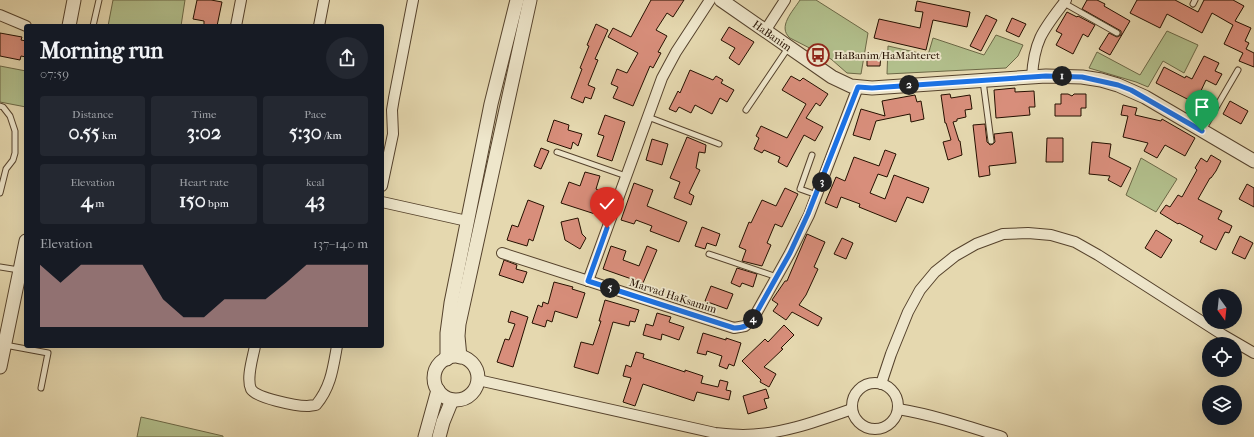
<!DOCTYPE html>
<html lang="en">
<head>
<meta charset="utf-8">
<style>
  :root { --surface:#171b24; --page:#242831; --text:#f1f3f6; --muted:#9ea1a6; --accent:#c59692 }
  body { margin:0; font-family:"IM FELL French Canon",serif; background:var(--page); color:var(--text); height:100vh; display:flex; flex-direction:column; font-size:15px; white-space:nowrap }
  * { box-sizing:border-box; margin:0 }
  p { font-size:13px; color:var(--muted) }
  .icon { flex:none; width:22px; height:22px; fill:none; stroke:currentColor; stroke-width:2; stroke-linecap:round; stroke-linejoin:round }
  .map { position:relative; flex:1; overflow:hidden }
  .drawer { position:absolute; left:24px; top:24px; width:360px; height:324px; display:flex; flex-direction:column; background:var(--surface); border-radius:4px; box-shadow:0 4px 16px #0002 }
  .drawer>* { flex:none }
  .needle { width:26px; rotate:165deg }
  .buttons { position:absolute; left:1202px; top:289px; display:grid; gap:8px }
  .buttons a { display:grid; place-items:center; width:40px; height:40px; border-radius:50%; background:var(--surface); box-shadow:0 4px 16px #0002; font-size:20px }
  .pin { position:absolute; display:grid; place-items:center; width:34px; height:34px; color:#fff; margin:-41px -17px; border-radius:50% 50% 50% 0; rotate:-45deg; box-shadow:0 0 4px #0007 }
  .pin .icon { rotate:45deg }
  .km { position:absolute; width:20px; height:20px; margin:-10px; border-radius:50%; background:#222; color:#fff; font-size:11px; line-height:20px; text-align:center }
  .round { display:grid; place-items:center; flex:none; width:42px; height:42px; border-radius:21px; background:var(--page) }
  .headline { display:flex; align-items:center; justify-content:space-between; height:68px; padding:0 16px }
  h1 { font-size:22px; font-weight:700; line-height:30px }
  .stats { display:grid; grid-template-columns:repeat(3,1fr); gap:6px; height:68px; padding:4px 16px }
  .stats div { display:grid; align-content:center; border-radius:4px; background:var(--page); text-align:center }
  .stats b { font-size:20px; font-weight:700 }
  .stats small { font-size:11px; font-weight:400 }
  .stats p { font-size:11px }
  .chart { height:112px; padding:8px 16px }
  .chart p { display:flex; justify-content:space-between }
  .chart svg { width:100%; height:72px; margin-top:4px; fill:var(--accent); opacity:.7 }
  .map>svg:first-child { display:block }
  .green { fill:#b2bf8c; stroke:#6c6846 }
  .building { fill:#d88e7b; stroke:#251000 }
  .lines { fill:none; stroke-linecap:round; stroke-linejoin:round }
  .service-casing { stroke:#55422c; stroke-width:7 }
  .minor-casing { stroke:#55422c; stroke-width:12 }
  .tertiary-casing { stroke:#55422c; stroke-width:15 }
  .service { stroke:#eee6cb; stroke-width:5 }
  .minor { stroke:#eee6cb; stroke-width:10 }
  .tertiary { stroke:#eee6cb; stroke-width:13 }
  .route-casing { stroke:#fff; stroke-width:8 }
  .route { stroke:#1a73e8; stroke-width:5 }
  .labels { text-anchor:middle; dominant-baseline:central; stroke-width:3.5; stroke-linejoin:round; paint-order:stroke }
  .street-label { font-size:11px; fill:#251000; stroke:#eee6cb }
  .poi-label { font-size:11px; fill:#251000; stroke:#eee6cb; text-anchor:start }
</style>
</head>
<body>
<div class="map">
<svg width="1254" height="437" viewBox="0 0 1254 437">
  <rect width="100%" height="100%" fill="#e5d8af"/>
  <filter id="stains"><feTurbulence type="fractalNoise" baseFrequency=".005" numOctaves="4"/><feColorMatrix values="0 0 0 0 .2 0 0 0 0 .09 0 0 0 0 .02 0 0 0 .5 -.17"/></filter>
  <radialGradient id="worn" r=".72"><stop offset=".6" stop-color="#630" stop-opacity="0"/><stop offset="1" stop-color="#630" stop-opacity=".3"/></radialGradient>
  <g class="green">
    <path d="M113 0H185L181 26H108Z"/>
    <path d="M800 0H816L868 33 861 74 847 73 831 59 790 38C777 27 793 11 800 0Z"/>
    <path d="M1167 31 1198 45 1184 73 1163 61 1148 87 1136 82 1089 68 1097 52 1140 75Z"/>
    <path d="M996 35 1023 45 1018 56 1006 68 887 74 888 46 928 55 933 38 984 55Z"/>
    <path d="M0 66 26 71V107L0 102Z"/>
    <path d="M1141 158 1177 179 1156 212 1126 195Z"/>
    <path d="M141 417 223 436V437H137Z"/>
  </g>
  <g class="building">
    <path d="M197 0H211L222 2 217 26 204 25V21L193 19Z"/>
    <path d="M651 0H684L673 17 667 13 656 30 667 36 658 52 661 53 653 68 650 66 633 106 613 98 618 87 611 84 617 69 627 73 638 53 608 37 613 28 631 37Z"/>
    <path d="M1087 0H1097L1105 4 1104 6 1130 21 1110 55 1099 49 1109 33 1117 37 1121 35V31L1082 9Z"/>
    <path d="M1137 0H1175L1198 12 1204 0H1233L1244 6 1235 21 1251 28 1245 41 1249 43 1246 49 1254 53V67L1239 61 1243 53 1224 44 1233 25 1212 13 1202 33 1167 14 1160 28 1130 13Z"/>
    <path d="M917 1 970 12 967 27 933 20 926 50 874 38 879 19 920 28 923 12 915 11Z"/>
    <path d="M1067 12 1077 17 1078 16 1095 25 1088 37 1083 34 1073 54 1056 45 1062 34 1056 31Z"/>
    <path d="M986 15 997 20 981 51 970 46Z"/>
    <path d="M1012 18 1026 24 1019 37 1006 31Z"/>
    <path d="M596 24 608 30 595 59 598 60 588 85 595 88 591 99 585 97 583 103 571 98 582 69 580 68 589 46 587 45Z"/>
    <path d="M729 27 754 42 739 65 729 58 735 48 721 40Z"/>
    <path d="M0 33 22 37 21 40 26 41V57L21 56 20 60 0 56Z"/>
    <path d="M867 54 881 55 880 66H867Z"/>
    <path d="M1204 56 1219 63 1215 71 1222 74 1216 85 1206 80 1199 95 1195 93 1191 101 1156 83 1164 67 1185 78 1186 76 1192 79Z"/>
    <path d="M690 70 713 80 716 76 723 80 721 83 734 90 727 102 720 98 712 114 695 105 691 113 679 107 676 112 669 109 678 91 680 93Z"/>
    <path d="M791 76 800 81 803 78 828 94 820 106 816 103 806 118 823 127 815 141 804 135 787 167 778 162 780 157 764 150 762 153 754 149 759 138 756 136 761 126 787 138 806 104 782 90Z"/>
    <path d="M1015 88V92L1034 91 1035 107H1029L1030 115 996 118 994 90Z"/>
    <path d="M950 94 951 98 970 95 972 109 965 110 966 117 957 119V121L953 122 959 141H960L962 155 948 160 943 142 951 140 946 123H945L941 95Z"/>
    <path d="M1061 94H1068L1072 96 1074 94H1086V108H1081V116H1055V104H1061Z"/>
    <path d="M915 95 917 102 921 101 924 119 911 122 910 114 876 121 870 140 853 135 861 109 885 116 882 101Z"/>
    <path d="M1230 101 1248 111 1241 124 1223 114Z"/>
    <path d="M1123 105 1137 108 1135 115 1161 121 1162 119 1195 138 1185 156 1165 145 1157 158 1144 151 1148 143 1123 137 1128 116 1121 115Z"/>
    <path d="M605 115 625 122 612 161 597 156 604 136 598 134Z"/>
    <path d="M554 120 569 125 568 130 582 134 578 146 573 142 571 149 547 141Z"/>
    <path d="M985 124 987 142 990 145 993 144 995 142 994 134 1012 132 1016 163 989 166 990 175 979 177 973 125Z"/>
    <path d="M687 137 706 145 705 153 699 152 696 168 700 170 689 193 694 196 691 205 674 198 680 182 670 178Z"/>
    <path d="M1047 138H1063V162H1046Z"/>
    <path d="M652 139 668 144 662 165 646 160Z"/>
    <path d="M1092 142 1111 144 1109 157 1131 168 1121 187 1108 180 1110 176 1089 174Z"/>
    <path d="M541 148 549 151 541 169 534 166Z"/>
    <path d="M885 150 896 154 887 177 878 174 870 193 885 199 894 175 929 188 923 203 907 197 896 222 859 207 860 204 841 197 837 208 825 203 836 177 845 181 854 157 879 166Z"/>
    <path d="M1211 155 1221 161 1216 171 1211 178H1210L1198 199 1222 211 1218 219 1232 226 1229 233 1225 232 1216 250 1200 242 1203 236 1179 223 1178 224 1160 213 1166 205 1170 207 1178 195 1182 197 1197 170 1195 168 1201 158 1207 162Z"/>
    <path d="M585 172 600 176 596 189 602 192 595 214 561 203 569 182 580 186Z"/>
    <path d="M634 183 653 190 647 206 687 222 679 242 650 231 652 226 636 220 634 224 621 220Z"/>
    <path d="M1247 184 1254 188V207L1239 199Z"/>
    <path d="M785 188 798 194 782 227 775 224 767 243 771 245 762 266 742 261 746 250 739 247 749 222 751 223 762 200 776 206Z"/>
    <path d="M528 200 544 206 533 241 529 239 527 246 507 240 512 225 518 227Z"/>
    <path d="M578 218 582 234 586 238 580 249 565 240 561 222Z"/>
    <path d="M702 227 720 234 716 246 707 243 705 249 695 246Z"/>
    <path d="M1156 230 1172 240 1161 258 1145 248Z"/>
    <path d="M807 234 825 242 814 267 818 269 806 295 799 305 822 318 818 326 792 312 786 320 773 311 778 304 772 300 785 281H787Z"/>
    <path d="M1240 236 1253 243 1245 259 1232 253Z"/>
    <path d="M842 238 853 243 846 259 834 254Z"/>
    <path d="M611 246 626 251 623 260 639 266 647 246 657 250 643 283 603 269Z"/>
    <path d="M504 260 517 265 516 269 527 272 523 283 499 275Z"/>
    <path d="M737 268 757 274 753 287 742 283 740 287 731 283Z"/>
    <path d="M554 282 573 287 572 289 585 293 577 318 555 311 552 322 547 320 545 327 532 323 538 305 542 307 543 302 548 304Z"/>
    <path d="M711 286 733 294 727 309 705 301Z"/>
    <path d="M605 300 639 310 635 322 630 321 629 326 613 322 598 374 574 367 581 342 593 345 601 321H599Z"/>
    <path d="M511 311 528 317 513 367 497 362 505 339 509 340 515 324 508 322Z"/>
    <path d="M657 313 671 317 669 322 684 327 679 340 662 334 661 340 643 335 646 324 653 326Z"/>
    <path d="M784 325 794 335 781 348 783 349 764 367 776 374 769 387 760 382 761 380 742 361 765 339 768 342Z"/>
    <path d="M703 333 726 340V338L741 343 734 366 729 364 727 369 719 366 722 356 707 351 706 355 697 353Z"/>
    <path d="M636 352 644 354 643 358 685 372V370L703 376 701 383 718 387 720 380 728 382 726 390 731 391 729 400 697 392 694 401 643 384 635 406 623 402 631 378 623 376 626 365 631 367Z"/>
    <path d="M766 389 769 398 764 399 767 408 748 414 743 396Z"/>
  </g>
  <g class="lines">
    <g class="service-casing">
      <g id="service">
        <path d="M1064 3 1117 33"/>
        <path d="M1193 4 1195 0"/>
        <path d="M93 26 99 0"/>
        <path d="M983 81 991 141"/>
        <path d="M0 106 3 107 10 116 15 131V153L13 160 6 169 0 193"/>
        <path d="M746 110 788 48"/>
        <path d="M648 117 719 144"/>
        <path d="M1203 130 1238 70"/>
        <path d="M557 152 626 176"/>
        <path d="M812 155 800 189 817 195"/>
        <path d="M709 254 777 277"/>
        <path d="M0 267 19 270"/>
        <path d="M5 345 48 353 41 388"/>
      </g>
    </g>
    <g class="minor-casing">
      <g id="minor">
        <path d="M0 15 26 26"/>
        <path d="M236 26 241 0"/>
        <path d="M319 26 324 0"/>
        <path d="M765 31 785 0"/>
        <path d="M1032 77C1034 39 1044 29 1066 0"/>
        <path d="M382 186 393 134 392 110 394 98 413 0"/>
        <path d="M382 202 467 221"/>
        <path d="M502 253 734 328 745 326 753 319 790 253 809 215 858 87"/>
        <path d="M588 281 662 78 676 52 710 0"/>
        <path d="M255 346C253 357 246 378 251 389 256 398 296 406 307 406 310 406 313 405 316 405 331 387 333 368 337 346"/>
        <path d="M478 380 715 433C725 434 734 435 743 435 780 435 818 421 852 409"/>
        <circle cx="875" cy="406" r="23"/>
        <path d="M881 384 891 354 908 312 920 290 935 272 955 256 976 244 1003 234 1028 233 1051 235 1075 242 1098 255 1223 335 1254 353"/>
        <path d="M898 409C934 415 967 426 1002 437"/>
      </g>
    </g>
    <g class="tertiary-casing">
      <g id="tertiary">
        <path d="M721 0 832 77 851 86 872 88 1046 76 1082 77 1101 80 1118 85 1145 97 1254 161"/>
        <path d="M69 26 74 0"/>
        <circle cx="456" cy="378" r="22"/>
        <path d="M460 357 458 336 459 324 530 0"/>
        <path d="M447 359V333L451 303 491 104 517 0"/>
        <path d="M0 367 26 241"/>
        <path d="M425 437 438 390"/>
        <path d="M439 437 443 422 452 400"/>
      </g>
    </g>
    <use href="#service" class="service"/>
    <use href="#minor" class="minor"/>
    <use href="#tertiary" class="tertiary"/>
  </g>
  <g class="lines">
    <g class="route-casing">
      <path id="route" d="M607 228 588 281 734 328C743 328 748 326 753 319L790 253 808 214 858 87 872 88 1046 76 1082 77 1118 85 1131 90 1202 131"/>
    </g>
    <use href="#route" class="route"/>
  </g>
  <defs>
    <g id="bus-ring" transform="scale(1.15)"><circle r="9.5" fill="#eee6cb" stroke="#8f2418" stroke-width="1.5"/><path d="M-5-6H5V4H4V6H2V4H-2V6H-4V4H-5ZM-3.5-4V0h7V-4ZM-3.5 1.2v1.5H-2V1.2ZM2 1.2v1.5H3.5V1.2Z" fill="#8f2418"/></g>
  </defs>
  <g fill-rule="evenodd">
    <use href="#bus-ring" x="818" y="55"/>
  </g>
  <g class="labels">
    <g class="street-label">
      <text transform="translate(772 36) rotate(35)">HaBanim</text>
      <text transform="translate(673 296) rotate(18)">Marvad HaKsamim</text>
    </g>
    <g class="poi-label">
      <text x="834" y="55">HaBanim/HaMahteret</text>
    </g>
  </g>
  <rect width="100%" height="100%" filter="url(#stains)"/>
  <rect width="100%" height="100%" fill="url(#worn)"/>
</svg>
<div class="buttons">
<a><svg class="needle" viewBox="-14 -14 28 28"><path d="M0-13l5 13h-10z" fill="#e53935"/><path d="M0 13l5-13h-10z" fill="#9ea1a6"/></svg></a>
<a><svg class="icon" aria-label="locate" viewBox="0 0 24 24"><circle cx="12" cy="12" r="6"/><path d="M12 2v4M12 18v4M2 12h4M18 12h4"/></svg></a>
<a><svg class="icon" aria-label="layers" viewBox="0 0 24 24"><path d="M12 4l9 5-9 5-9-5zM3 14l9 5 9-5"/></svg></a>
</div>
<div class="pin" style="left:1202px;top:131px;background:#1e9e55"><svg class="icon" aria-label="arrive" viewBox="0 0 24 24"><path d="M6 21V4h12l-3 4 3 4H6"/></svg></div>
<div class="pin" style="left:607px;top:228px;background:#d93025"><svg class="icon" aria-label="check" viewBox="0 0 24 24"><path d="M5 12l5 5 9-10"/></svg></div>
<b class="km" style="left:1062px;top:76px">1</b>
<b class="km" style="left:909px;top:85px">2</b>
<b class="km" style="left:822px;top:182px">3</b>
<b class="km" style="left:753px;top:319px">4</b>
<b class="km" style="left:610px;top:288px">5</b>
<section class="drawer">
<div class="headline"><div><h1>Morning run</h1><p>07:59</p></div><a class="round"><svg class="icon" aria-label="share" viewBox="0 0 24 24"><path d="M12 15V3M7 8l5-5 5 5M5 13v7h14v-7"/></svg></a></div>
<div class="stats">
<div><p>Distance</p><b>0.55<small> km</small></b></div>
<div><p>Time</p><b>3:02</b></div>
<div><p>Pace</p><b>5:30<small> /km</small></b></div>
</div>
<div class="stats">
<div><p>Elevation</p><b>4<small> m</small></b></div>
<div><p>Heart rate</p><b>150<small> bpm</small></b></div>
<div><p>kcal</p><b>43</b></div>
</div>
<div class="chart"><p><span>Elevation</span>137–140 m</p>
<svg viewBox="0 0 160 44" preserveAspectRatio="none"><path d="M0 44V6L10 17L20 6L30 6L40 6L50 6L60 27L70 38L80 38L90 27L100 27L110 27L120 17L130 6L140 6L150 6L160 6V44z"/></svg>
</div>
</section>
</div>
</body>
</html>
